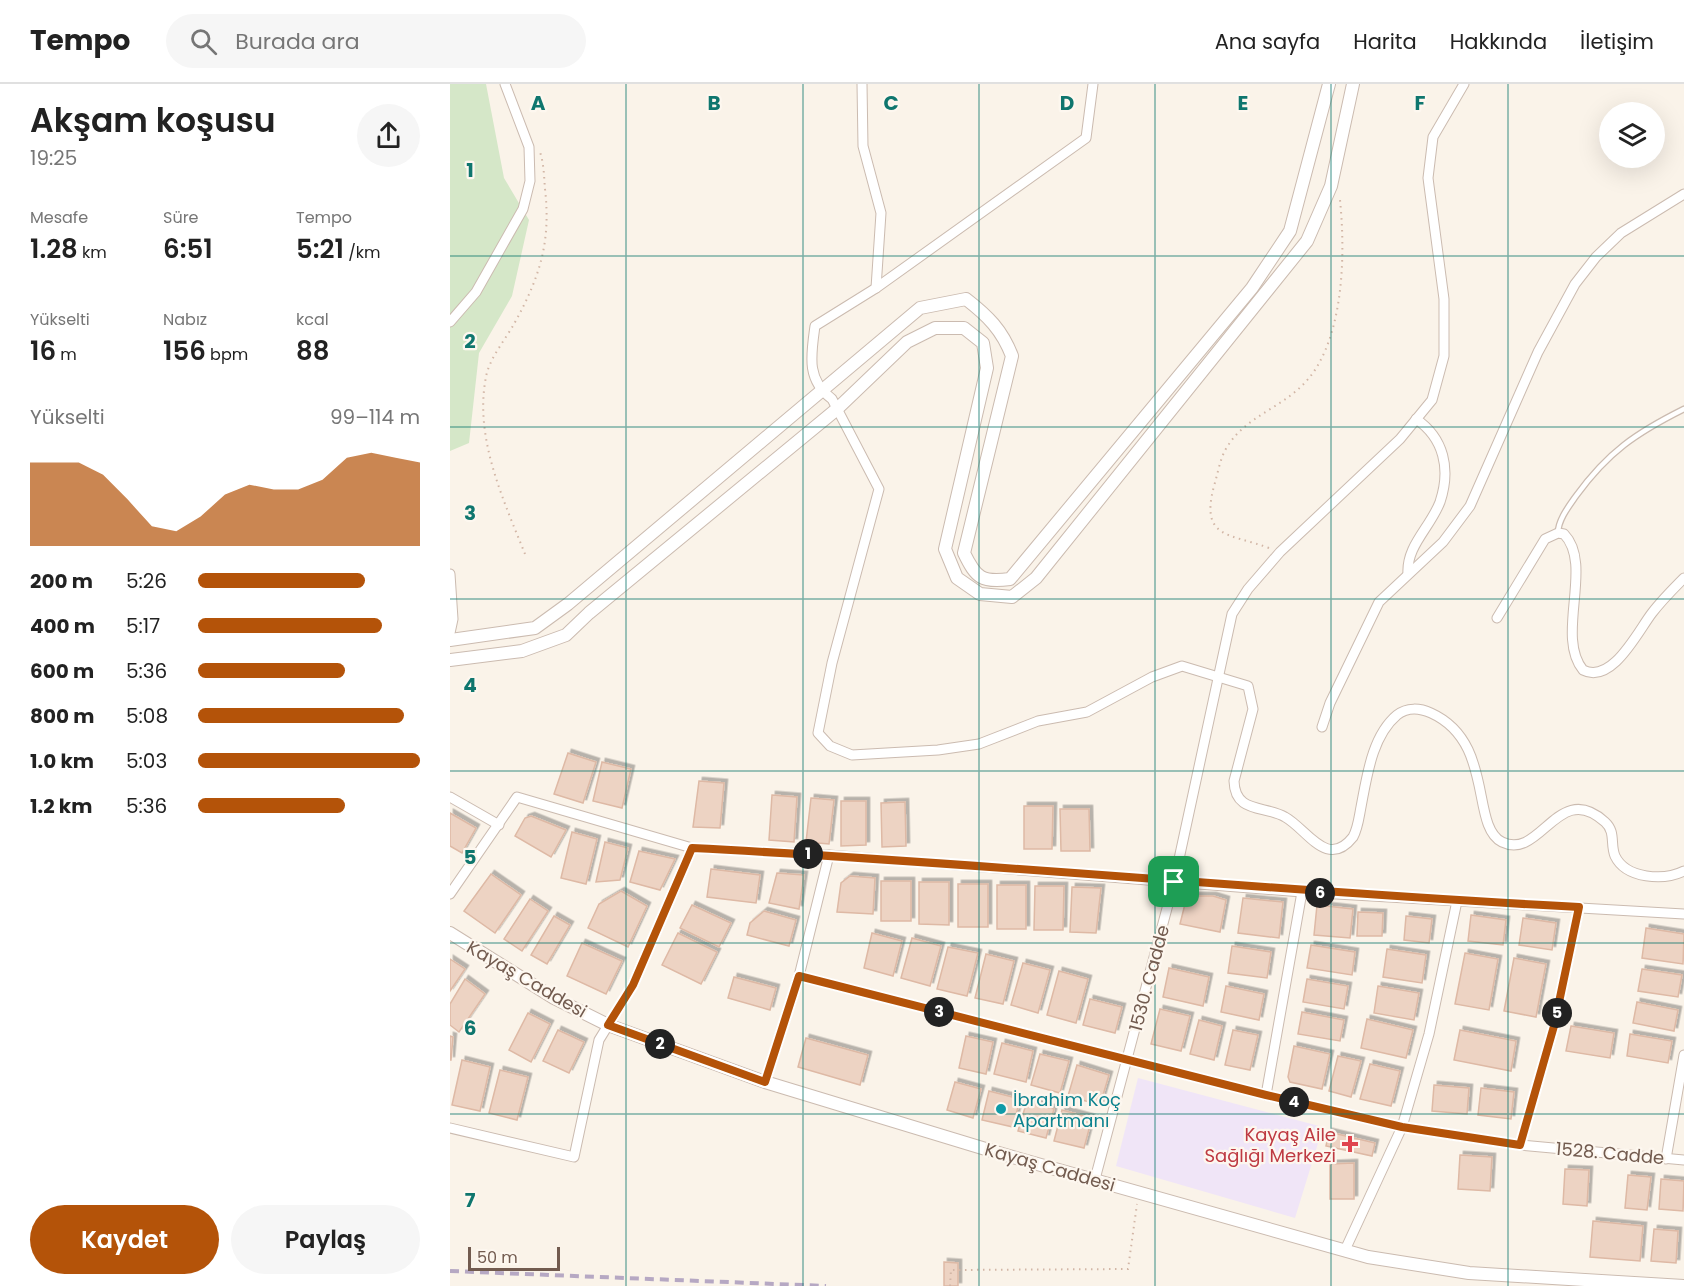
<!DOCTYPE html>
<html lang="tr">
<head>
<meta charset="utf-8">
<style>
  :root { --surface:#fff; --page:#f6f6f6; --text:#222; --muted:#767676; --line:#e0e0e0; --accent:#b45309 }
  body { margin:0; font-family:Poppins,sans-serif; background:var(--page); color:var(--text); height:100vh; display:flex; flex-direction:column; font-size:22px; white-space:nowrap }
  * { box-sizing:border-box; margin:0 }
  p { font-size:20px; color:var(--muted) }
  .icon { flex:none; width:33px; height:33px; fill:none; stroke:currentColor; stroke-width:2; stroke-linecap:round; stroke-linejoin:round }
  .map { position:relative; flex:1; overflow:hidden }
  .panel { display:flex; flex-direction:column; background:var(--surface); width:450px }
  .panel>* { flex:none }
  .buttons { position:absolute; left:1149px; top:18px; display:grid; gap:12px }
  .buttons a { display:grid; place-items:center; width:66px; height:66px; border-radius:50%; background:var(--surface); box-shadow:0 6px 24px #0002; font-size:30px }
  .scale { position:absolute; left:18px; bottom:15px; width:92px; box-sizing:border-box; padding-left:6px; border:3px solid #725b4f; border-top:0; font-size:16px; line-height:21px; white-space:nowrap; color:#725b4f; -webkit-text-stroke:4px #fdf7ef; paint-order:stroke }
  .pin { position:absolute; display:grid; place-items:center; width:51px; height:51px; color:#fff; margin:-26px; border-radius:12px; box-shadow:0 3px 9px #0006 }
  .km { position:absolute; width:30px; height:30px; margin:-15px; border-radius:50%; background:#222; color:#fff; font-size:16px; line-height:30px; text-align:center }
  .round { display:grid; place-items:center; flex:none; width:63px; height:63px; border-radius:32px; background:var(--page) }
  .headline { display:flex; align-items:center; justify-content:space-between; height:102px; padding:0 30px }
  h1 { font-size:33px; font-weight:600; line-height:45px }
  .stats { display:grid; grid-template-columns:repeat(3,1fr); gap:9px; height:102px; padding:6px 30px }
  .stats div { display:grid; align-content:center }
  .stats b { font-size:26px; font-weight:600 }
  .stats small { font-size:16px; font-weight:400 }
  .stats p { font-size:16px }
  .chart { height:168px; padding:12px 30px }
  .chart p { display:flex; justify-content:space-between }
  .chart svg { width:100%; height:108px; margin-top:6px; fill:var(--accent); opacity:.7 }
  .action { display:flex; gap:12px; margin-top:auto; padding:12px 30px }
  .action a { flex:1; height:69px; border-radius:36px; background:var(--accent); color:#fff; font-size:24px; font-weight:600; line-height:69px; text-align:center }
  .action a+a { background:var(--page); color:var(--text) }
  ul { padding:0 30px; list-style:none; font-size:20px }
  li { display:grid; grid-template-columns:96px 72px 1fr; align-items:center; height:45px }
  li i { height:15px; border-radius:8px; background:var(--accent) }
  header { display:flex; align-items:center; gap:36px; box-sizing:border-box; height:84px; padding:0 30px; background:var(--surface); border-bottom:2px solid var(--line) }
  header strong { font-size:28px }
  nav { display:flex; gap:33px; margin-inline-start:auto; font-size:21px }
  .search { width:420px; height:54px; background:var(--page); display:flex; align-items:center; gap:15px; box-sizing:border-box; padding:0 21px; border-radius:33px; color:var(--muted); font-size:22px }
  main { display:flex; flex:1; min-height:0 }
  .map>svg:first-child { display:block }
  .education { fill:#f0e5f7 }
  .green { fill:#d5e7c8 }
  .building { fill:#edd3c3; stroke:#deb9a5; stroke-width:1.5; filter:url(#shadow) }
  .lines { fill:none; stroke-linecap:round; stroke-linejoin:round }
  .service-casing { stroke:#cbbbb0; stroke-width:7 }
  .minor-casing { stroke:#cbbbb0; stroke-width:11 }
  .tertiary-casing { stroke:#cbbbb0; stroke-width:14 }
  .path { stroke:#d2b6a6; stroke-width:2; stroke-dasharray:1.5 4.5; stroke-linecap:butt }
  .service { stroke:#fff; stroke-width:4.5 }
  .minor { stroke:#fff; stroke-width:9 }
  .tertiary { stroke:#fff; stroke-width:12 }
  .rail { stroke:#b6a8c3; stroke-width:4; stroke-dasharray:9 6; stroke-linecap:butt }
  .route-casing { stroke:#fff; stroke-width:12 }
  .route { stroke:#b45309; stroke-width:8 }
  .grid { fill:none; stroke:#0f766e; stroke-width:1.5; stroke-opacity:0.55 }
  .culture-dot { fill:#0f9aa8; stroke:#fdf7ef; stroke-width:2 }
  .health-dot { fill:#e0444e; stroke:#fdf7ef; stroke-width:2 }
  .labels { text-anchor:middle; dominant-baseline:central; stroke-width:4.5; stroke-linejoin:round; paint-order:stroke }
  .street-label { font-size:18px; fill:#725b4f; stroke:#fdf7ef }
  .culture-label { font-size:18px; fill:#0d838f; stroke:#fdf7ef; text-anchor:start }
  .health-label { font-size:18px; fill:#be3a42; stroke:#fdf7ef; text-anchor:end }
  .grid-label { font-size:20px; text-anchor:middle; font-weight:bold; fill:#0f766e; stroke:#fdf7ef; stroke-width:4.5; stroke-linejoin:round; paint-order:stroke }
</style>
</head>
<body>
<header>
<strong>Tempo</strong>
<div class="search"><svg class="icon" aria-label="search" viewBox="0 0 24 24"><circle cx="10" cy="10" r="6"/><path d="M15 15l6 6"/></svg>Burada ara</div>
<nav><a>Ana sayfa</a><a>Harita</a><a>Hakkında</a><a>İletişim</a></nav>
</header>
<main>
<section class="panel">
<div class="headline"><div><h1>Akşam koşusu</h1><p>19:25</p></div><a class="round"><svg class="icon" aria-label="share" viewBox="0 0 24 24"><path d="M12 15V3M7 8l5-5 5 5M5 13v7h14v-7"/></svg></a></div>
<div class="stats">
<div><p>Mesafe</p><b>1.28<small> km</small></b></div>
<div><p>Süre</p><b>6:51</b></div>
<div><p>Tempo</p><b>5:21<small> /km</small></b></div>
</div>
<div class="stats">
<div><p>Yükselti</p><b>16<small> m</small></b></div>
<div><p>Nabız</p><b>156<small> bpm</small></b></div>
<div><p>kcal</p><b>88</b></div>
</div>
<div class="chart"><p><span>Yükselti</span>99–114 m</p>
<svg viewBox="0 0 160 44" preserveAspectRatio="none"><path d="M0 44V10L10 10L20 10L30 15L40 25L50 36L60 38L70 32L80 23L90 19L100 21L110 21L120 17L130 8L140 6L150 8L160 10V44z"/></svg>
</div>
<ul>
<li><b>200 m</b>5:26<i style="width:75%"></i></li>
<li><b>400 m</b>5:17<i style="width:83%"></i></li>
<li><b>600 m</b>5:36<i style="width:66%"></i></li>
<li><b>800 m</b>5:08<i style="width:93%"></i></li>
<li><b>1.0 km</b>5:03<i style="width:100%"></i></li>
<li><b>1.2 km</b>5:36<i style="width:66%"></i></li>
</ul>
<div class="action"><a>Kaydet</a><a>Paylaş</a></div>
</section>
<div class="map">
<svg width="1234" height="1202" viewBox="0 0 1234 1202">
  <defs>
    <filter id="shadow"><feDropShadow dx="3.5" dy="-3.5" stdDeviation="0" flood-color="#0004"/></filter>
  </defs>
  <rect width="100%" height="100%" fill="#faf3e9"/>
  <path class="education" d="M688 994 873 1043 845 1134 666 1082Z"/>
  <path class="green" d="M0 0H36L54 94 79 136 62 212 29 269 19 359 0 367Z"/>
  <g class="building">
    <path d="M118 669 146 678 133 719 104 710Z"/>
    <path d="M152 678 181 685 172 724 143 717Z"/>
    <path d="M249 697 274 699 270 744 243 743Z"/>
    <path d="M322 711 347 713 344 758 319 756Z"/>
    <path d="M361 714 384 716 379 760 356 758Z"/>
    <path d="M391 717H416V761L391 762Z"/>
    <path d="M455 718 456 762 432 763 431 719Z"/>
    <path d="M574 722H603L602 765H574Z"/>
    <path d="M610 725H639L640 767H611Z"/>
    <path d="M0 729 26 744 12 769 0 762Z"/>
    <path d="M81 732 116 746 101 773 65 752 75 734Z"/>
    <path d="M122 748 147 755 136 800 111 794Z"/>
    <path d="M155 758 178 764 170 796 146 798Z"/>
    <path d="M189 767 225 775 210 806 180 798Z"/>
    <path d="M261 785 310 791 306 819 257 813Z"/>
    <path d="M327 789 354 791 349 825 319 819Z"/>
    <path d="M41 790 71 811 45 849 14 827Z"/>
    <path d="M400 792 425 794 423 830 387 828 391 799Z"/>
    <rect x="431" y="797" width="30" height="40"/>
    <path d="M469 798H499V841L469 840Z"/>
    <rect x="508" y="800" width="30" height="43"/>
    <rect x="547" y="801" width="29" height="44"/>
    <path d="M585 802H614L613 846H584Z"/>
    <path d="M622 803 651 804 646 849 620 848Z"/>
    <path d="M171 807 197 822 178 863 138 844 149 820Z"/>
    <path d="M737 812H763L776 816 770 848 730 840Z"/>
    <path d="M793 814 833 818 829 854 788 849Z"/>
    <path d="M80 815 98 827 72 867 54 855Z"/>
    <path d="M242 821 281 839 269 863 230 844Z"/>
    <path d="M867 821 903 825 900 854 864 851Z"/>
    <path d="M314 827 346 836 339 862 297 851 300 839Z"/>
    <path d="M908 828 933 829 932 852H907Z"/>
    <path d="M1021 831 1056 836 1053 861 1018 857Z"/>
    <path d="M104 832 120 841 97 880 81 871Z"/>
    <path d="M956 832 982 835 979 859 954 856Z"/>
    <path d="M1073 834 1106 839 1102 866 1069 861Z"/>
    <path d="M1196 844 1234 850 1233 880 1192 874Z"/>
    <path d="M228 849 267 868 251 900 212 881Z"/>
    <path d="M422 849 452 857 443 892 414 884Z"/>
    <path d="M462 854 491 862 480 902 451 894Z"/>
    <path d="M132 859 172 877 156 910 117 892Z"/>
    <path d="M861 861 905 868 902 891 857 884Z"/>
    <path d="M782 862 821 868 817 894 778 889Z"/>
    <path d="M498 863 528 869 517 912 487 905Z"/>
    <path d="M937 865 976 871 972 899 933 893Z"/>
    <path d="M1015 869 1048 875 1039 926 1005 920Z"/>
    <path d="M536 870 564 877 553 920 525 914Z"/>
    <path d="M1064 874 1096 880 1086 933 1054 927Z"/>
    <path d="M0 875 15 885 0 907Z"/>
    <path d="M573 879 600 886 588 929 561 921Z"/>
    <path d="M719 884 759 893 753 922 713 913Z"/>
    <path d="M1192 885 1232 891 1228 913 1188 907Z"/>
    <path d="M609 887 638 895 626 939 597 931Z"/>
    <path d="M284 893 326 904 320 926 278 914Z"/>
    <path d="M15 895 35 910 9 948 0 941V920Z"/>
    <path d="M857 895 898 902 894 925 853 918Z"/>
    <path d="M776 902 814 910 809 936 771 928Z"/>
    <path d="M928 902 969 909 964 936 924 929Z"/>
    <path d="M640 915 672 923 665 949 633 941Z"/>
    <path d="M1187 918 1228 926 1224 947 1183 939Z"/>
    <path d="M710 925 740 932 731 967 701 960Z"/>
    <path d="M852 928 894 936 890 957 848 950Z"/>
    <path d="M78 929 100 940 81 978 59 966Z"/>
    <path d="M917 935 963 946 956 974 911 964Z"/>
    <path d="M749 936 772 942 764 976 740 970Z"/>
    <path d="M1121 942 1164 949 1160 974 1116 967Z"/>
    <path d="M108 946 134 958 119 989 93 977Z"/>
    <path d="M783 946 808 951 800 986 775 981Z"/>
    <path d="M1010 946 1066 957 1061 987 1004 976Z"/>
    <path d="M1180 950 1222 957 1218 979 1177 972Z"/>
    <path d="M0 952 3 953 1 976H0Z"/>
    <path d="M516 952 543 958 536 990 509 984Z"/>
    <path d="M356 954 418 971 410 1001 348 983Z"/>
    <path d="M552 959 583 967 576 998 544 990Z"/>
    <path d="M844 962 880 970 872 1005 840 998 838 993Z"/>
    <path d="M590 970 619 977 610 1009 581 1001Z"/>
    <path d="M888 972 911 977 901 1013 879 1007Z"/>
    <path d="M12 976 40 983 30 1027 2 1021Z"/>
    <path d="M920 980 950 987 941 1022 910 1015Z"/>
    <path d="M627 981 659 991 650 1021 618 1012Z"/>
    <path d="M50 986 78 993 67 1036 39 1029Z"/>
    <path d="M505 998 531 1005 523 1034 497 1026Z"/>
    <path d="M984 1001 1019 1004 1017 1030 982 1027Z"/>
    <path d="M1031 1004 1064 1008 1061 1035 1028 1031Z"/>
    <path d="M539 1007 570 1015 563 1043 532 1036Z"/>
    <path d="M577 1017 604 1025 596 1054 568 1047Z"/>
    <path d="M612 1026 642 1034 634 1064 604 1057Z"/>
    <path d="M879 1048 925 1059 922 1072 876 1062Z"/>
    <path d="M1010 1071 1042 1073 1040 1107 1008 1105Z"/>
    <path d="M904 1079V1115H880V1080Z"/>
    <path d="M1115 1085 1139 1086 1137 1122 1113 1120Z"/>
    <path d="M1178 1091 1201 1093 1197 1126 1175 1124Z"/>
    <path d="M1211 1095 1234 1097 1233 1127 1209 1125Z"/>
    <path d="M1143 1137 1193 1142 1190 1177 1140 1173Z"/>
    <path d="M1204 1145 1228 1147 1226 1179 1201 1177Z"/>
    <path d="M494 1178 508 1179V1202H494Z"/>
  </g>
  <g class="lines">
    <g class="service-casing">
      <path id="service" d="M1108 449C1108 436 1119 422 1126 412 1158 368 1186 349 1234 325"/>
    </g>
    <g class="minor-casing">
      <g id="minor">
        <path d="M412 0 413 62 431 129 426 204"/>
        <path d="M643 0 636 54 426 204 365 242C361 271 356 296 382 315L429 405 382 579 368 649 380 662 402 671 488 666 529 660 588 637 637 628 702 593 732 582 798 602 803 625 784 697C785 730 815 721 835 733 857 745 877 786 903 753 908 744 909 733 911 723 917 692 922 652 947 631 957 623 970 624 981 629 1045 658 1020 742 1052 758 1091 777 1108 695 1155 738 1166 748 1160 760 1165 772 1176 795 1214 797 1234 787"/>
        <path d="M0 238 26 208 73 125 80 97 79 63 55 0"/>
        <path d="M0 490 3 535 0 549"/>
        <path d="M958 490C956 462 980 444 990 418 1001 385 994 354 966 335"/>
        <path d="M1047 534 1095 455 1108 449 1114 450C1144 481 1105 552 1133 586 1162 601 1188 547 1202 529 1212 516 1223 505 1234 494"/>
        <path d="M872 643 880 619 929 518 993 458 1020 422 1088 268 1125 200 1146 173 1171 149 1234 110"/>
        <path d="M0 713 49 741"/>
        <path d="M0 810 67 713 242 764 379 771 852 808 1234 830"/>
        <path d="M349 892 816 1011 952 1043 1070 1061 1234 1076"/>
        <path d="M315 998 349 892 379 771"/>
        <path d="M816 1011 852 808"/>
        <path d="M0 1044 124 1073 149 956 183 901 242 764"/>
        <path d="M1070 1061 1104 942 1129 823"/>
        <path d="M1216 1075 1234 971"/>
        <path d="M645 1095 724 798 782 530 798 505 830 468 950 355 982 316 994 272V215L978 94 983 53 1014 0"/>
        <path d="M895 1166 952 1043 979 950 1007 817"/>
      </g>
    </g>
    <g class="tertiary-casing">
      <g id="tertiary">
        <path d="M0 556 85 544 118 520 470 224 516 215C538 232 552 246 562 272L514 469C526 494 532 499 560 495L802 204 840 147 879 0"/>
        <path d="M0 576 72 567 116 551 139 529 387 325 457 258 485 244H514L533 259 537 284 495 465 507 494 530 510 562 513 586 494 857 157 881 102 903 0"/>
        <path d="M0 849 104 914 158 941 315 998 552 1070 918 1173 1019 1189 1234 1202"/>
      </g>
    </g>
    <g class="path">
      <path d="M819 464C779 449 750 455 764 402 768 389 770 374 777 363 800 326 844 323 868 281 894 236 895 166 890 116"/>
      <path d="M75 470C53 415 24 353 36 293 39 275 55 256 64 240 90 193 101 158 95 105 94 93 94 80 90 68"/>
      <path d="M500 1202 501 1186 678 1185 687 1120"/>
    </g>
    <use href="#service" class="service"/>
    <use href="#minor" class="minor"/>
    <use href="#tertiary" class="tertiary"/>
    <path class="rail" d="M0 1187 376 1202"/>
  </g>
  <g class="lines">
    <g class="route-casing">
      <path id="route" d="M242 764C538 779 833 808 1129 823L1104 942 1070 1061 952 1043 816 1011 349 892 315 998 158 941 183 901Z"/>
    </g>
    <use href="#route" class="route"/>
  </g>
  <path class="grid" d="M176 0V1202M353 0V1202M529 0V1202M705 0V1202M881 0V1202M1058 0V1202M0 172H1234M0 343H1234M0 515H1234M0 687H1234M0 859H1234M0 1030H1234"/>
  <circle class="culture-dot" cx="551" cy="1025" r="6"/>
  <path class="health-dot" d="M897 1051h6v6h6v6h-6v6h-6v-6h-6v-6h6z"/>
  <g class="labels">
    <g class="street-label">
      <text transform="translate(699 894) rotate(-75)">1530. Cadde</text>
      <text transform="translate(77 895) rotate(30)">Kayaş Caddesi</text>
      <text transform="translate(1160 1069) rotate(5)">1528. Cadde</text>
      <text transform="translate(600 1083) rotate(16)">Kayaş Caddesi</text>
    </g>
    <g class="culture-label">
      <text x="563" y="1015">İbrahim Koç<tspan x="563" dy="21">Apartmanı</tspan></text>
    </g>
    <g class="health-label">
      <text x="886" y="1050">Kayaş Aile<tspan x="886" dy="21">Sağlığı Merkezi</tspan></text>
    </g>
  </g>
  <g class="grid-label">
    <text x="88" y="26">A</text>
    <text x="264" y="26">B</text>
    <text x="441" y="26">C</text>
    <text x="617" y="26">D</text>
    <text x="793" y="26">E</text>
    <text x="970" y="26">F</text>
    <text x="20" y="93">1</text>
    <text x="20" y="264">2</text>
    <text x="20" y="436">3</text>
    <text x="20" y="608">4</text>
    <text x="20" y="780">5</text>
    <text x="20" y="951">6</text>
    <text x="20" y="1123">7</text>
  </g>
</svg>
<div class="buttons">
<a><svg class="icon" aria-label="layers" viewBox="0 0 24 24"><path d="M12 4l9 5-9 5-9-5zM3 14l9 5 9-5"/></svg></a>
</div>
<div class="scale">50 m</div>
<div class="pin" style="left:724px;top:798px;background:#1e9e55"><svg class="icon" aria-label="arrive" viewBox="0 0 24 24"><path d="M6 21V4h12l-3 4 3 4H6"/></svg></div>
<b class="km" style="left:358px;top:770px">1</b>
<b class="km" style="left:210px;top:960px">2</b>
<b class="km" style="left:489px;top:928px">3</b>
<b class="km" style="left:844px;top:1018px">4</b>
<b class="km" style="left:1107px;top:929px">5</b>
<b class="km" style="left:870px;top:809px">6</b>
</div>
</main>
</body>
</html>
